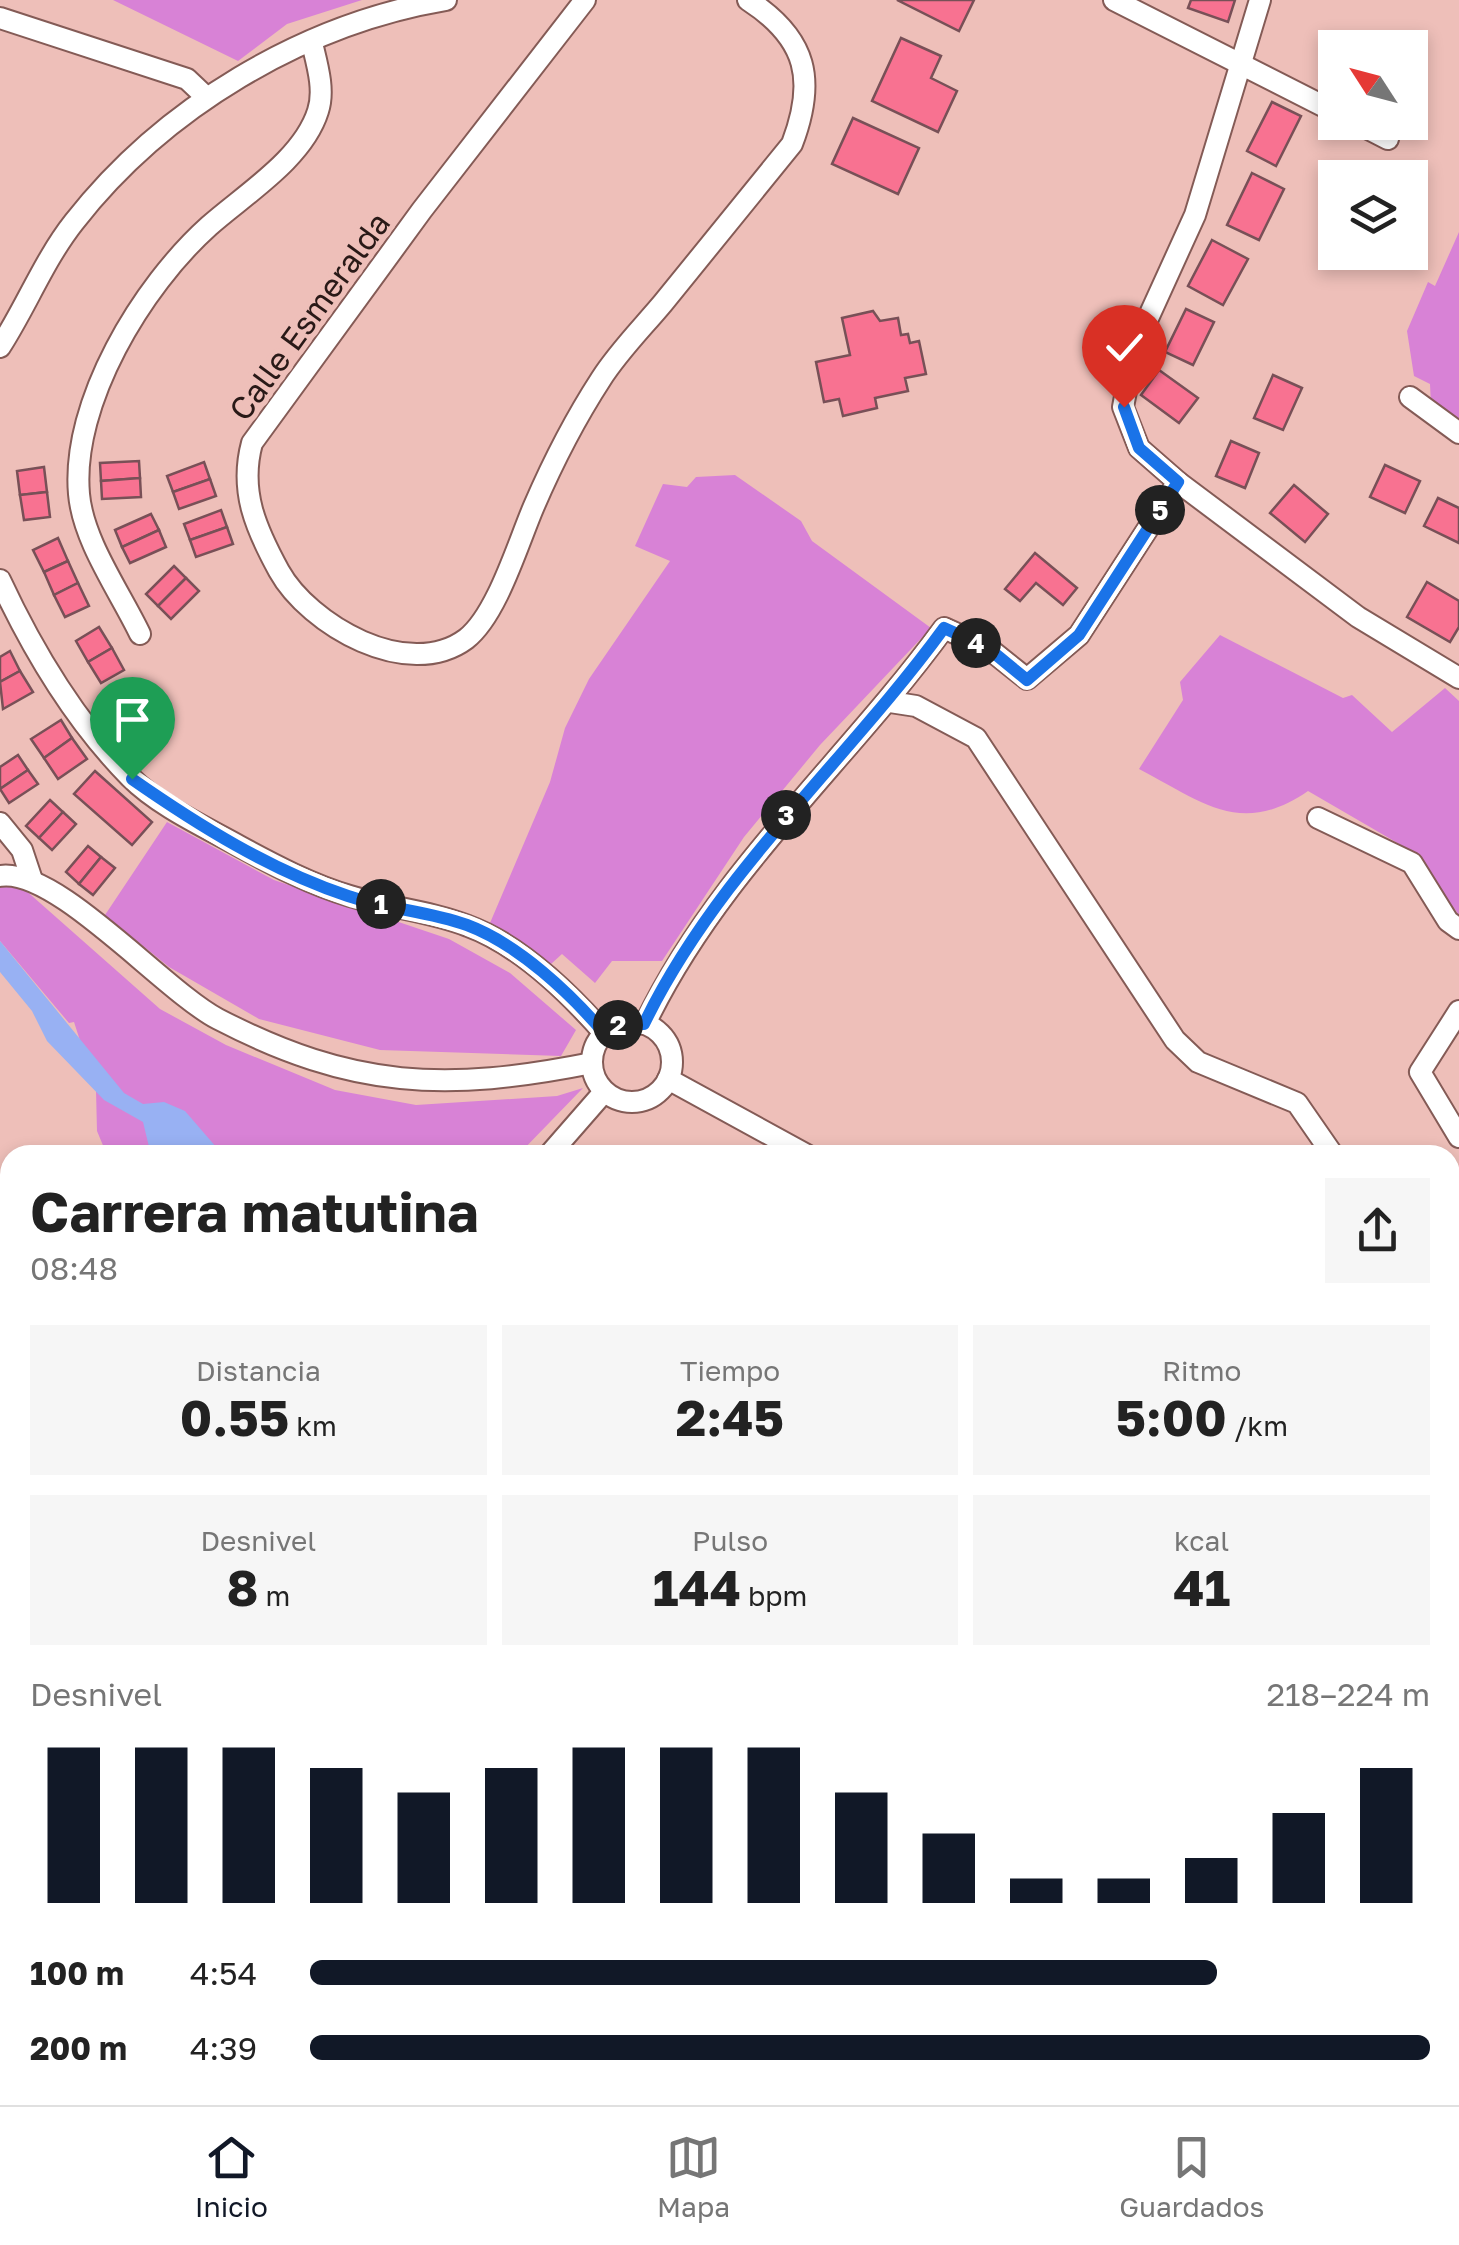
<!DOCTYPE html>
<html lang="es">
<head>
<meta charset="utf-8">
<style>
  :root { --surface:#fff; --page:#f6f6f6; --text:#222; --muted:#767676; --line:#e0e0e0; --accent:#111827 }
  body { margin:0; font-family:"Golos Text",sans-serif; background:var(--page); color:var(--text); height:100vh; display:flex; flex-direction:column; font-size:38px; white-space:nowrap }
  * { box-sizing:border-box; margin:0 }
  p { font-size:32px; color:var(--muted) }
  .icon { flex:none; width:55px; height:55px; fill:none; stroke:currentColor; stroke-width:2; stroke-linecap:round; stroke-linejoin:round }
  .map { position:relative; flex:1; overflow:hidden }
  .panel { position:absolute; left:0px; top:1145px; width:1460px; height:960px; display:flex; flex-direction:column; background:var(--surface); border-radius:30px 30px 0 0; box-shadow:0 5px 15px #0003 }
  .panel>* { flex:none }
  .needle { width:65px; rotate:306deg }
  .controls { position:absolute; left:1318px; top:30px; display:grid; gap:20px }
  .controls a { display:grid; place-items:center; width:110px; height:110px; border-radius:0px; background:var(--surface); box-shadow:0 5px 15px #0003; font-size:50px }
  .pin { position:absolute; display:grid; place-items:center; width:85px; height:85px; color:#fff; margin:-102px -42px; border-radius:50% 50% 50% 0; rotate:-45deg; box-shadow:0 0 10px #0007 }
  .pin .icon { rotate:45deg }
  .km { position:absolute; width:50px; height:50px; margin:-25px; border-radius:50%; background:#222; color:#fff; font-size:28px; line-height:50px; text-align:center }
  .round { display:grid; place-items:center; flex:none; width:105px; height:105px; border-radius:0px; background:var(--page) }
  .overview { display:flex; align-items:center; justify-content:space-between; height:170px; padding:0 30px }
  h1 { font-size:55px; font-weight:700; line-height:75px }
  .metrics { display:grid; grid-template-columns:repeat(3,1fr); gap:15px; height:170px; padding:10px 30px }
  .metrics div { display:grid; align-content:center; border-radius:0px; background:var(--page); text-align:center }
  .metrics b { font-size:50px; font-weight:700 }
  .metrics small { font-size:28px; font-weight:400 }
  .metrics p { font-size:28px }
  .chart { height:280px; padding:20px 30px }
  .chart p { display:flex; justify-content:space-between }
  .chart svg { width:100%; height:180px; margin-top:10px; stroke:var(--accent); stroke-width:6 }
  ul { padding:0 30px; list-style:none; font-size:32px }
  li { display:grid; grid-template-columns:160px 120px 1fr; align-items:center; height:75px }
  li i { height:25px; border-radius:12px; background:var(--accent) }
  .tabs { display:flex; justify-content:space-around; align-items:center; height:140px; border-top:2px solid var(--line); background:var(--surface); font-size:28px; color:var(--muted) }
  .tabs a { display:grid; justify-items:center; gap:5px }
  .tabs .on { color:var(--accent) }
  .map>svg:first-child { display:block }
  .green { fill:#d882d6 }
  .water { fill:#98b1f3 }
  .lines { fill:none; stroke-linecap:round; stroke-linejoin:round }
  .stream { stroke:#98b1f3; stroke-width:5 }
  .building { fill:#f87291; stroke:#785057; stroke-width:2.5 }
  .minor-casing { stroke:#845b56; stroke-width:24 }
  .minor { stroke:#fff; stroke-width:20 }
  .route-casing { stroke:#fff; stroke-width:20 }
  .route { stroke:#1a73e8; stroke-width:12 }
  .labels { text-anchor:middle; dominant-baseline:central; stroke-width:10; stroke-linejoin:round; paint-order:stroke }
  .street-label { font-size:32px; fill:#291917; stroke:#eebfb9 }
</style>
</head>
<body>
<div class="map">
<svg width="1459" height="2105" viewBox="0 0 1459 2105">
  <rect width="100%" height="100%" fill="#eebfb9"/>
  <g class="green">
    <path d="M113 0H362L287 24 238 61Z"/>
    <path d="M1459 232V425L1431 405 1430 384 1414 376 1407 331 1428 282 1435 286Z"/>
    <path d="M735 475 801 521 812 541 931 628 820 745 744 837 662 961H612L595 983 562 954 551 964 490 923 550 782 565 728 589 679 670 561 635 546 663 484 687 487 696 477Z"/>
    <path d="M1220 635 1343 698 1352 695 1392 732 1445 688 1459 701V915L1413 852 1308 791C1240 838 1201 801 1139 769L1183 700 1180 682Z"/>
    <path d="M167 822 274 880 449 939 510 973 576 1030 561 1056 380 1050 259 1019 169 967 105 915Z"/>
    <path d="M14 880 160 1009 226 1045 335 1090 416 1105 557 1096 583 1088 518 1155H107L97 1131 96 1090 74 1022 69 1023 0 941V883Z"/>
  </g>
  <path class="water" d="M0 941 124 1093 143 1104 164 1102 185 1111 223 1155H151L143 1122 104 1100 47 1041 32 1011 0 972Z"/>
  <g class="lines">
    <path class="stream" d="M1450 1983 1459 1991"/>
  </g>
  <g class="building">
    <path d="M897 0H974L959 31Z"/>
    <path d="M1191 0H1235L1228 22 1188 8Z"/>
    <path d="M901 38 941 56 931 78 957 91 938 132 872 101Z"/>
    <path d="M1272 102 1301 116 1276 166 1247 151Z"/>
    <path d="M853 118 919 148 898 194 832 164Z"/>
    <path d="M1252 173 1284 189 1259 240 1227 225Z"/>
    <path d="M1212 240 1248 259 1223 305 1188 286Z"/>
    <path d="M1186 309 1214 322 1193 365 1165 352Z"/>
    <path d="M873 311 880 321 898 318 901 335 908 334 910 343 919 341 926 374 905 378 908 391 875 398 877 408 843 416 839 399 824 402 816 362 850 355 842 318Z"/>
    <path d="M1159 370 1198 398 1179 423 1141 395Z"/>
    <path d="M1273 375 1302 388 1283 430 1254 418Z"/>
    <path d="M1231 441 1259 453 1245 488 1216 476Z"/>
    <path d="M139 461 140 478 101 481 100 463Z"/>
    <path d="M204 462 210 479 173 492 167 476Z"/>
    <path d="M1385 465 1420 481 1405 513 1370 497Z"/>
    <path d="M44 467 47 492 20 495 17 471Z"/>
    <path d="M140 478 141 497 102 499 101 481Z"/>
    <path d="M210 479 216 496 179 509 173 492Z"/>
    <path d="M1294 485 1328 514 1305 542 1270 513Z"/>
    <path d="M47 492 50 517 24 520 20 495Z"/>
    <path d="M1438 498 1459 508V543L1424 526Z"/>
    <path d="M221 510 227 527 190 540 184 524Z"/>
    <path d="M151 514 159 530 122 547 115 530Z"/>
    <path d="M227 527 233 544 196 557 190 540Z"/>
    <path d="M159 530 166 547 130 563 122 547Z"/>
    <path d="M58 538 68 561 44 572 33 550Z"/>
    <path d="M1035 553 1077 588 1063 605 1036 583 1020 601 1005 589Z"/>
    <path d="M68 561 78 583 54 595 44 572Z"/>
    <path d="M174 566 186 578 158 606 146 594Z"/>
    <path d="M186 578 199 591 171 619 158 606Z"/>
    <path d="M1427 582 1459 601V627L1450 642 1407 617Z"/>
    <path d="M78 583 89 606 65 617 54 595Z"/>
    <path d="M99 627 112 648 88 662 76 641Z"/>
    <path d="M112 648 124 670 101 683 88 662Z"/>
    <path d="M10 651 20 671 0 682V657Z"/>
    <path d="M20 671 33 692 3 709 0 682Z"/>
    <path d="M61 720 72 738 44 758 31 739Z"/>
    <path d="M72 738 87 759 58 779 44 758Z"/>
    <path d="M18 755 28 770 0 789V767Z"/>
    <path d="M28 770 38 784 9 803 0 789Z"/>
    <path d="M95 771 152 822 132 845 74 794Z"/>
    <path d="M50 800 63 812 39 838 26 826Z"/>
    <path d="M63 812 76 824 52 850 39 838Z"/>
    <path d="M88 846 101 857 79 884 66 872Z"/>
    <path d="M101 857 115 868 93 895 79 884Z"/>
    <path d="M168 2095H231L237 2105H180L175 2096 170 2099Z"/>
  </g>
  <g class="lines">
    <g class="minor-casing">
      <g id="minor">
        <path d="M585 0 422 210 252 443C239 491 256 529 279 571 309 625 408 682 466 639 497 615 518 543 534 506 553 462 575 419 601 379 618 352 643 327 663 303 706 250 749 197 792 144 816 81 808 39 748 0"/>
        <path d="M1114 0 1335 112"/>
        <path d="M1260 0 1195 215 1134 349 1123 407 1139 448 1178 482 1358 617 1459 678"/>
        <path d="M0 18 187 79 205 96"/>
        <path d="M1355 122 1388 139"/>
        <path d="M0 347C26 307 44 260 74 222 163 108 303 24 446 0"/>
        <path d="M1410 397 1459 433"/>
        <path d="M0 580C33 651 75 721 130 777 159 806 203 826 239 846 274 865 312 885 350 896 389 908 430 911 468 926 520 945 569 993 605 1034"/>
        <path d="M140 634C120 592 83 541 79 494 71 403 142 286 209 226 245 194 303 159 318 111 325 90 317 64 312 43"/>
        <path d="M890 702 916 706 976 738 1175 1040 1198 1062 1297 1103 1333 1155"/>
        <path d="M1318 818 1412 863 1448 921 1459 929"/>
        <path d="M0 823 22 850 32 880"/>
        <path d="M0 876C56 867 163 990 218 1019 353 1089 446 1092 592 1063"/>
        <path d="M1459 1011 1420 1072 1459 1137"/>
        <circle cx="632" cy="1062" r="40"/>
        <path d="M645 1024C717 873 847 761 944 628L988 648 1027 679 1079 635 1178 482"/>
        <path d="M668 1079 807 1155"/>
        <path d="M549 1155 604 1092"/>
        <path d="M1450 1307 1459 1315"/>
        <path d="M0 1344 10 1345"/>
        <path d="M0 1451 10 1465"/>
        <path d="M1450 1739 1459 1744"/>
        <path d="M1450 1859 1459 1839"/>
        <path d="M0 1968 10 1984"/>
        <path d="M96 2095 105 2105"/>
        <path d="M531 2095 550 2105"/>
        <path d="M1352 2095 1365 2105"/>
        <path d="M71 2105 75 2095"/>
        <path d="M803 2105 831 2095"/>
        <path d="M1333 2105 1337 2095"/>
      </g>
    </g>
    <use href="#minor" class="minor"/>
  </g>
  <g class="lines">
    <g class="route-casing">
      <path id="route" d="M132 779C198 825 270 870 348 896 386 909 428 911 467 925 518 944 570 993 605 1034L620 1024H644C717 873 847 761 944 628L988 648 1027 680 1079 635 1178 482 1139 448 1124 407"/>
    </g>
    <use href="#route" class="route"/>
  </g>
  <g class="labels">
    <g class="street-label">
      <text transform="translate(309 316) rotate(-54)">Calle Esmeralda</text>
    </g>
  </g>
</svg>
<div class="controls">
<a><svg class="needle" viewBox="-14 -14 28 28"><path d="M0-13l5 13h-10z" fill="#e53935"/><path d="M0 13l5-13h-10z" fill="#767676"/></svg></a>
<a><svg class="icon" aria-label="layers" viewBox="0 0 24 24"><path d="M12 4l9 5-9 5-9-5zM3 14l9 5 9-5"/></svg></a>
</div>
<div class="pin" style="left:132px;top:779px;background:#1e9e55"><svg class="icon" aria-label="arrive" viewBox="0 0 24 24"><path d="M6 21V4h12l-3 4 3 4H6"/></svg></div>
<div class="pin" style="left:1124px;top:407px;background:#d93025"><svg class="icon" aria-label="check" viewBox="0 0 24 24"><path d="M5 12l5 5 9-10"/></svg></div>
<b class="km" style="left:381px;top:904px">1</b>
<b class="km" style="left:618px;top:1025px">2</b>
<b class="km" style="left:786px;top:815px">3</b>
<b class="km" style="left:976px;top:643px">4</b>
<b class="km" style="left:1160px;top:510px">5</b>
<section class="panel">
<div class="overview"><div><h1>Carrera matutina</h1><p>08:48</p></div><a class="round"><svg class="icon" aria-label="share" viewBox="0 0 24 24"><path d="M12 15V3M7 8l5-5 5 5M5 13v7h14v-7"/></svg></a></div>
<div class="metrics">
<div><p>Distancia</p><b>0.55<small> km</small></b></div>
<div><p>Tiempo</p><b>2:45</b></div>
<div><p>Ritmo</p><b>5:00<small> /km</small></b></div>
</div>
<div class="metrics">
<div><p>Desnivel</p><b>8<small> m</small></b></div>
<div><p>Pulso</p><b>144<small> bpm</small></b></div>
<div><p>kcal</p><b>41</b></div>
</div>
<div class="chart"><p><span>Desnivel</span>218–224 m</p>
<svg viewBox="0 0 160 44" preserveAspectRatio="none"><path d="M5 44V6M15 44V6M25 44V6M35 44V11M45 44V17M55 44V11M65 44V6M75 44V6M85 44V6M95 44V17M105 44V27M115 44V38M125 44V38M135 44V33M145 44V22M155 44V11"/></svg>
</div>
<ul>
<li><b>100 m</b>4:54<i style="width:81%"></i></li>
<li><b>200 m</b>4:39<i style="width:100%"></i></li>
</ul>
</section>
</div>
<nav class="tabs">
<a class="on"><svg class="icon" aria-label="home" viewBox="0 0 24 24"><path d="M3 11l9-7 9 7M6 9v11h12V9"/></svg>Inicio</a>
<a><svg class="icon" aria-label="map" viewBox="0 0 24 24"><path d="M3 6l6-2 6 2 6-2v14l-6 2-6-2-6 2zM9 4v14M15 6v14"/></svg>Mapa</a>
<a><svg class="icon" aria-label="saved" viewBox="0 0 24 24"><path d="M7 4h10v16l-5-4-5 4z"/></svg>Guardados</a>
</nav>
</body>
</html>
